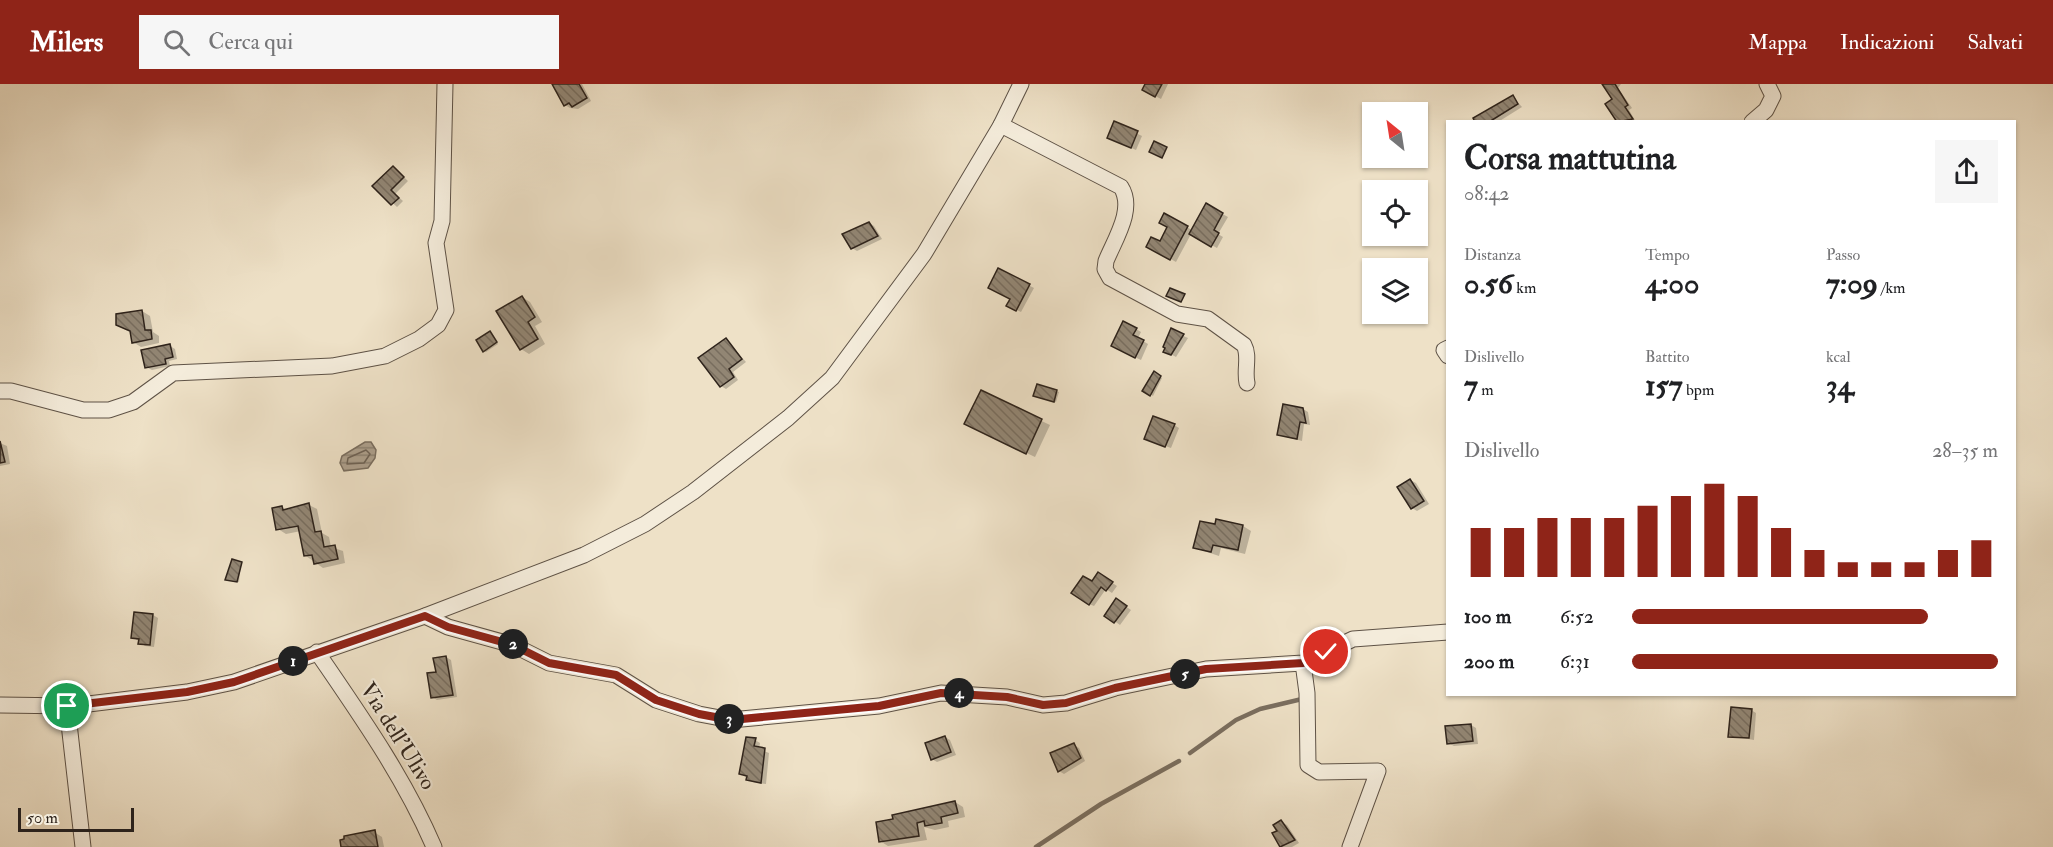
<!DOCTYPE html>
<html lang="it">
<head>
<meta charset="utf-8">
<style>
  :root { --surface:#fff; --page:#f6f6f6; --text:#202124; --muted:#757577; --accent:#8f2418 }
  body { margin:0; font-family:"IM FELL Double Pica",serif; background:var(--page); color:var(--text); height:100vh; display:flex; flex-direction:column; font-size:22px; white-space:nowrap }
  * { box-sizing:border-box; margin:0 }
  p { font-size:20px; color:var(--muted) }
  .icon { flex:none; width:33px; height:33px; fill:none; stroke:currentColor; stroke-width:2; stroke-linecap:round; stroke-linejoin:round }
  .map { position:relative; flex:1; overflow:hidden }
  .details { position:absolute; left:1446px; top:36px; width:570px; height:576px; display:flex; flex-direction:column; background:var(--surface); border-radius:0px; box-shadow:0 2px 4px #0004 }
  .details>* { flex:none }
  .needle { width:39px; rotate:330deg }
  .buttons { position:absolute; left:1362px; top:18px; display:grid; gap:12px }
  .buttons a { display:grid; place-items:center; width:66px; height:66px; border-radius:0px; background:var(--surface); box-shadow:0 2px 4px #0004; font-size:30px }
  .scale { position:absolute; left:18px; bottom:15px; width:116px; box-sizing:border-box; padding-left:6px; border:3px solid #2e231b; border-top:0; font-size:16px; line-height:21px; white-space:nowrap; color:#2e231b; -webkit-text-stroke:4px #f4ecdb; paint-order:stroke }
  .pin { position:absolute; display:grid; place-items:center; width:51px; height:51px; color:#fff; margin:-26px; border:3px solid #fff; border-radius:50%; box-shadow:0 2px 6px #0007 }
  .km { position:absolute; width:30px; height:30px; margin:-15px; border-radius:50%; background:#222; color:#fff; font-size:16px; line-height:30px; text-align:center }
  .round { display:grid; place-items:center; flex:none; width:63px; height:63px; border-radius:0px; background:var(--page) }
  .headline { display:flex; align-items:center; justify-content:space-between; height:102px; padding:0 18px }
  h1 { font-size:33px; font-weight:800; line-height:45px }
  .stats { display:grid; grid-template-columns:repeat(3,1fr); gap:9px; height:102px; padding:6px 18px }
  .stats div { display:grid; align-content:center }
  .stats b { font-size:30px; font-weight:800 }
  .stats small { font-size:16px; font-weight:400 }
  .stats p { font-size:16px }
  .chart { height:168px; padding:12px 18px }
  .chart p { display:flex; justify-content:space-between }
  .chart svg { width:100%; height:108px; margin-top:6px; stroke:var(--accent); stroke-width:6 }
  ul { padding:0 18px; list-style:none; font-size:20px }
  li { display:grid; grid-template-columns:96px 72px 1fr; align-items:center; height:45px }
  li i { height:15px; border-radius:8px; background:var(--accent) }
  header { display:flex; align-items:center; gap:36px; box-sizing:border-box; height:84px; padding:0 30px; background:var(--accent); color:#fff }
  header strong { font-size:28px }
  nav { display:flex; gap:33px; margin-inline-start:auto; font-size:21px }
  .search { width:420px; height:54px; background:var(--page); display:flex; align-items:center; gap:15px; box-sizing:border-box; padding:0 21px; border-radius:0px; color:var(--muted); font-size:22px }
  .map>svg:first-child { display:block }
  .water { fill:url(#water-rules); stroke:#7a6e5f; stroke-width:1.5 }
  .shadow { fill:#0003 }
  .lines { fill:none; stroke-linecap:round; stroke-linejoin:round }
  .shore { stroke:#6e6254; stroke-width:1.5 }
  .stream { stroke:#7a6e5f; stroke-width:4.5 }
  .building { fill:url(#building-back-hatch); stroke:#2e231b; stroke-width:1.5 }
  .minor-casing { stroke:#5e5246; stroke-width:17 }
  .minor { stroke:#f4ecdb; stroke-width:15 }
  .route-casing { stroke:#fff; stroke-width:12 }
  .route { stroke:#8f2418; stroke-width:8 }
  .labels { text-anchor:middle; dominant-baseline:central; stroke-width:4.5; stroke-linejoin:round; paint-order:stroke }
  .street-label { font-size:22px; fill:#2e231b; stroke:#f4ecdb }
</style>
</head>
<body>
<header>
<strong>Milers</strong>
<div class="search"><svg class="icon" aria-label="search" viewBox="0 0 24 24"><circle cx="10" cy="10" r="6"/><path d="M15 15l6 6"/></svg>Cerca qui</div>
<nav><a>Mappa</a><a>Indicazioni</a><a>Salvati</a></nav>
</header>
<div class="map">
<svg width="2053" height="763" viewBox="0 0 2053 763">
  <defs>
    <pattern id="water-rules" width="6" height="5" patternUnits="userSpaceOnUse" patternTransform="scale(1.5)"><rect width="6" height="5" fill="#ada08d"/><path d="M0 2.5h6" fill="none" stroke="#8d8272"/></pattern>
    <pattern id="building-back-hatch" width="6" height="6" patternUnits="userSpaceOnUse" patternTransform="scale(1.5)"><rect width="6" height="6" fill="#928674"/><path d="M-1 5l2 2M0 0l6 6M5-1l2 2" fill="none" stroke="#786d5e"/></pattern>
  </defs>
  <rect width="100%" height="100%" fill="#eee1c7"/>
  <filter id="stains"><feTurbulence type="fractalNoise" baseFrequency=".00333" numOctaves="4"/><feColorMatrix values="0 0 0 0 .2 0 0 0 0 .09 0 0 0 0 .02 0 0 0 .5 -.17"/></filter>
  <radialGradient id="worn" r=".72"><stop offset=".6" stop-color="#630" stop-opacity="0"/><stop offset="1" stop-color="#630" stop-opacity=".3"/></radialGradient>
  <path class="water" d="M365 358H371L376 366 375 374 368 384 344 387 340 379 342 372Z"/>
  <g class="shadow">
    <path d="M554 0H582L591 17 578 25 570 24 565 21Z"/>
    <path d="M1147 0H1168L1161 15 1144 6Z"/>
    <path d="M1604 0H1621L1618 4 1632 24 1629 26 1636 38H1619L1614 16Z"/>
    <path d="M1513 13 1522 23 1498 38H1477Z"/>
    <path d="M1115 39 1142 52 1136 66 1114 56Z"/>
    <path d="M394 84 408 97 395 110 403 117 397 123 375 102Z"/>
    <path d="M1206 121 1228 133 1218 150 1223 153 1217 164 1191 150 1176 178 1148 162 1160 159 1169 143 1165 131 1192 146Z"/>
    <path d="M869 139 874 142 882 155 857 167 852 164Z"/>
    <path d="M999 186 1034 204 1021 228 1008 222 1012 215Z"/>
    <path d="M522 213 530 218 542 238 535 242 545 260 529 270 521 265Z"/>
    <path d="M142 227 150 232 153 248 159 252V259L141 263 133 258 131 248 126 245Z"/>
    <path d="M1136 245 1141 248 1138 254 1148 260 1141 276 1118 265Z"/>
    <path d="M1172 247 1188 254 1176 273 1165 267Z"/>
    <path d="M492 250 498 260 486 268 484 267Z"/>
    <path d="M726 256 746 278 733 288 738 296 726 305 721 302Z"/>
    <path d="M170 262 175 265 177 275 169 277 170 282 152 286 146 283Z"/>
    <path d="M1154 289 1162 294 1153 312 1144 306Z"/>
    <path d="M1038 302 1059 308 1056 318 1037 312Z"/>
    <path d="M981 308 1050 341 1035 373 974 344Z"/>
    <path d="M1303 325 1308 328 1310 341 1304 340 1302 357 1279 351Z"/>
    <path d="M1174 341 1179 344 1171 364 1151 357Z"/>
    <path d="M0 359 7 362 10 380 0 382Z"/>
    <path d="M1410 396 1416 399 1429 420 1417 427 1412 424Z"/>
    <path d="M309 421 317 425 322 449 329 453 331 463 343 467 345 479 323 484 306 472 301 447 286 450 278 445 282 424 287 426Z"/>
    <path d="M1216 442H1243L1251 447 1245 470 1221 464 1219 472 1195 464Z"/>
    <path d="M241 479 239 498 228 496Z"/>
    <path d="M1099 490 1117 502 1112 509 1106 505 1094 522 1089 520 1093 499Z"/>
    <path d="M1121 519 1131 526 1120 541 1106 531Z"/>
    <path d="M153 531 158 534 154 563 145 562 133 553Z"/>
    <path d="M446 573 451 576 457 613 437 616 432 613 438 589Z"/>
    <path d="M1751 626 1756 629 1754 656 1730 652Z"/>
    <path d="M1471 641 1476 644 1478 660 1454 662 1448 659Z"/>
    <path d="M945 653 950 656 956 671 937 678 932 675Z"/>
    <path d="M755 656 760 659 759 665 769 669 766 700 753 698 740 689Z"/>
    <path d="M1074 661 1079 664 1085 677 1064 690 1059 687Z"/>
    <path d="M955 718 963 723 965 733 948 737 949 743 935 746 924 743 927 756 888 762 880 757Z"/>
    <path d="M1281 738 1287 741 1299 759 1292 763H1281L1274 750 1279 747Z"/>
    <path d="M374 748 382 753 384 763H342Z"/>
  </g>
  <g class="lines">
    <path class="shore" d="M366 366 370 370 364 379 347 380 348 374Z"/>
    <g class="stream">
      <path d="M1190 669 1236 636 1260 625 1302 615"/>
      <path d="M1036 763 1101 720 1179 677"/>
    </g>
  </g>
  <g class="building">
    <path d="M552 0H579L587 14 572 23 569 19 564 22Z"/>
    <path d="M1145 0H1162L1155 13 1142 6Z"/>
    <path d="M1602 0H1615L1628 21 1625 23 1633 35 1617 38 1605 20 1612 15Z"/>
    <path d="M1513 11 1518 20 1489 38H1475L1473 34Z"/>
    <path d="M1114 37 1138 47 1131 64 1107 54Z"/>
    <path d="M1154 57 1167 63 1162 74 1149 68Z"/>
    <path d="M393 82 404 93 391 106 399 114 391 121 372 102Z"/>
    <path d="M1206 119 1223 129 1214 146 1219 149 1211 163 1189 150Z"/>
    <path d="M1164 129 1188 142 1170 176 1146 163 1151 153 1160 157 1167 143 1159 139Z"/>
    <path d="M869 138 878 152 851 165 842 150Z"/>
    <path d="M998 184 1030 200 1016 227 1006 222 1010 215 988 204Z"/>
    <path d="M1170 204 1185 210 1181 218 1166 212Z"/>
    <path d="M522 212 535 233 528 238 538 255 520 266 496 227Z"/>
    <path d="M142 226 145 246H151L152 255 132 259 130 247 116 241V230Z"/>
    <path d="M1123 237 1137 244 1133 251 1144 256 1135 274 1111 262Z"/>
    <path d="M1171 244 1184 250 1171 271 1163 268 1165 264 1163 263Z"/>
    <path d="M490 247 497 258 483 268 476 256Z"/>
    <path d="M726 254 742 275 729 285 734 293 720 303 698 274Z"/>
    <path d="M170 260 173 273 165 275 166 280 145 284 141 266Z"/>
    <path d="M1154 287 1161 292 1150 312 1142 307Z"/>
    <path d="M1037 300 1057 306 1054 318 1033 312Z"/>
    <path d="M981 306 1042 335 1026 370 964 340Z"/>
    <path d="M1283 320 1303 324 1306 339 1300 338 1297 355 1277 351Z"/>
    <path d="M1153 332 1175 340 1165 363 1144 355Z"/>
    <path d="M0 357 5 378 0 379Z"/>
    <path d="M1410 395 1424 417 1411 425 1397 403Z"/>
    <path d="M309 419 315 448 321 447 324 463 335 461 338 475 314 480 312 471 304 472 298 442 276 446 272 424 282 422 283 426Z"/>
    <path d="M1216 435 1243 441 1238 466 1213 461 1211 468 1193 464 1200 437 1215 440Z"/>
    <path d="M232 475 242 478 237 498 225 496Z"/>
    <path d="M1098 488 1113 498 1106 507 1101 503 1089 521 1071 509 1083 492 1092 497Z"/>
    <path d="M1116 514 1127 522 1114 539 1104 532Z"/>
    <path d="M134 528 153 530 150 561 138 560 139 555 131 554Z"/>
    <path d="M446 572 453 611 431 614 427 589 436 588 433 574Z"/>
    <path d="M1731 623 1752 625 1749 654 1728 653Z"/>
    <path d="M1471 640 1473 657 1447 660 1445 642Z"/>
    <path d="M945 652 951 668 931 676 925 659Z"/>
    <path d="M746 653 756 654 754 662 765 664 761 699 746 696 747 692 739 690Z"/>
    <path d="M1074 659 1081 674 1058 688 1050 669Z"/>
    <path d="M955 717 958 729 941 733 942 739 925 742 924 737 917 739 919 752 879 758 876 738 893 735 892 731Z"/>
    <path d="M1281 736 1295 756 1280 763 1272 749 1277 747 1273 741Z"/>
    <path d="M375 746 378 763H341L340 756 344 755V752Z"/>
  </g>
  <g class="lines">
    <g class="minor-casing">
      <g id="minor">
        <path d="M1752 38 1766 26 1773 12 1767 0"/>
        <path d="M1001 41 1121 103C1135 125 1115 155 1106 177L1105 185 1110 194 1177 230 1208 235 1244 261C1250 272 1244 286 1247 299"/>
        <path d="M1448 264 1444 266 1448 272"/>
        <path d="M0 307H11L83 326H109L133 318 173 289 332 282 385 272 419 255 438 241 446 226 436 159 442 137 445 0"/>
        <path d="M425 532 448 543 513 561 549 579 616 591 656 616 699 630 731 636 879 622 941 609 1007 613 1043 621 1066 619 1115 604 1206 585 1303 579 1353 555 1448 548"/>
        <path d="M317 568C360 631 404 693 434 763"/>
        <path d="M1303 579 1307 609 1308 681 1319 688 1378 687 1350 763"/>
        <path d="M0 621 72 622 187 608 234 598 425 532 584 471 645 440 693 408 788 334 832 294 924 170 1001 41 1021 0"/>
        <path d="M67 622 83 763"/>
      </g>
    </g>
    <use href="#minor" class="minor"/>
  </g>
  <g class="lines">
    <g class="route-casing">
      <path id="route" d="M67 622 187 608 234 598 425 532 448 543 513 561 549 579 616 591 656 616 699 630 731 636 879 622 941 609 1007 613 1043 621 1066 619 1115 604 1206 585 1303 579 1326 568"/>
    </g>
    <use href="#route" class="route"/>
  </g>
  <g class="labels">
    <g class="street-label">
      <text transform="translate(398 652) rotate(58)">Via dell'Ulivo</text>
    </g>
  </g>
  <rect width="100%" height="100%" filter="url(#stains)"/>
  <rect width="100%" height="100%" fill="url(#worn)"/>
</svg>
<div class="buttons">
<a><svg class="needle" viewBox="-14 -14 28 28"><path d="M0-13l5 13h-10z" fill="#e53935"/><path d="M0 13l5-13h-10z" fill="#757577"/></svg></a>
<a><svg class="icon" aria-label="locate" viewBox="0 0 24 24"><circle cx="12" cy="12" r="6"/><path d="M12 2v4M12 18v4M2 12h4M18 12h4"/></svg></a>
<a><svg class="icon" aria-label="layers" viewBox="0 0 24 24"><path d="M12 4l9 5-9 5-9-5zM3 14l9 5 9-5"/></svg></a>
</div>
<div class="scale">50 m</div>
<div class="pin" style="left:67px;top:622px;background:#1e9e55"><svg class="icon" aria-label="arrive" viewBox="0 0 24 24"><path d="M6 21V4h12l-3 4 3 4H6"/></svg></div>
<div class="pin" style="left:1326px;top:568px;background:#d93025"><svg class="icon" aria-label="check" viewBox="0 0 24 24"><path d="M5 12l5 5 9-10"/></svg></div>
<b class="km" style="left:293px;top:577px">1</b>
<b class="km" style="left:513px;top:560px">2</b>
<b class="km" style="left:729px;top:635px">3</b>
<b class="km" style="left:959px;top:609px">4</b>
<b class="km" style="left:1185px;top:590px">5</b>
<section class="details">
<div class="headline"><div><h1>Corsa mattutina</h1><p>08:42</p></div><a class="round"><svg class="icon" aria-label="share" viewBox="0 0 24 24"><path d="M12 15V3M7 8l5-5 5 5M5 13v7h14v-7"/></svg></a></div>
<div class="stats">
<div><p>Distanza</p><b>0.56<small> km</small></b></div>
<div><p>Tempo</p><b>4:00</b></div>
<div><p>Passo</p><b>7:09<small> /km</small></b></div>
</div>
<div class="stats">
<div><p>Dislivello</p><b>7<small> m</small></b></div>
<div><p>Battito</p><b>157<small> bpm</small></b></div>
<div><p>kcal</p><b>34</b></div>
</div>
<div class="chart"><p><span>Dislivello</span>28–35 m</p>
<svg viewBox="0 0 160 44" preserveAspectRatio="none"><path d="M5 44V24M15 44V24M25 44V20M35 44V20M45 44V20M55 44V15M65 44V11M75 44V6M85 44V11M95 44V24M105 44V33M115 44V38M125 44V38M135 44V38M145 44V33M155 44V29"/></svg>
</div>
<ul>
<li><b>100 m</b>6:52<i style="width:81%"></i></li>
<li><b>200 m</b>6:31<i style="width:100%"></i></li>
</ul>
</section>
</div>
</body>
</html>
